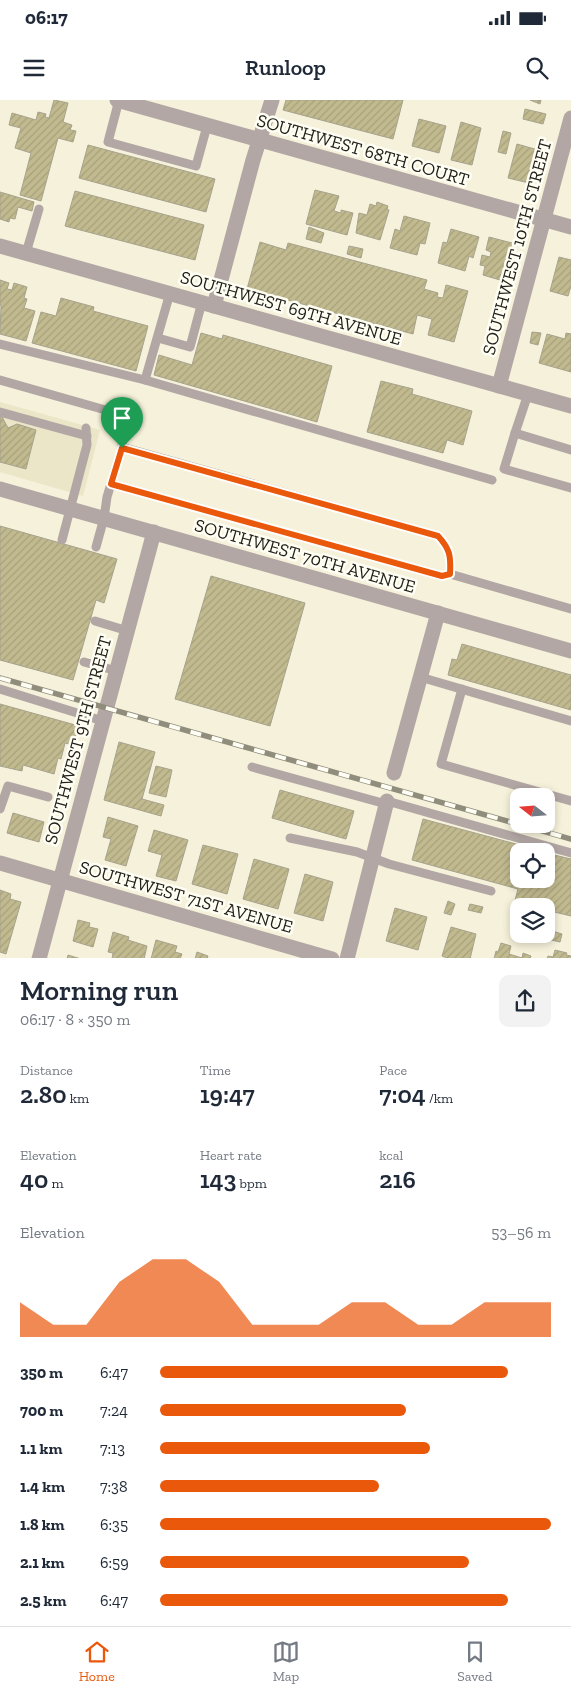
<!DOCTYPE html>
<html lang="en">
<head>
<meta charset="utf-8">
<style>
  :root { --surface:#fff; --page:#f2f2f3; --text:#1f2937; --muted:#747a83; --line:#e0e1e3; --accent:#ea580c }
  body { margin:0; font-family:"Zilla Slab",serif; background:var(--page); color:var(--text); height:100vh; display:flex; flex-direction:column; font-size:19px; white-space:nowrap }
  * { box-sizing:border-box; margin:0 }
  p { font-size:16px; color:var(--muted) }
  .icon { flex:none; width:28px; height:28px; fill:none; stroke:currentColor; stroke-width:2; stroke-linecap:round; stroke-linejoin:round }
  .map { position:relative; height:858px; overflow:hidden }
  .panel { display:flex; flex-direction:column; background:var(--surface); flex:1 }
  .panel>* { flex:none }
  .needle { width:32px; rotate:287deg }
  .controls { position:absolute; left:510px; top:688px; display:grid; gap:10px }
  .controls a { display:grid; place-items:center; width:45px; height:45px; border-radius:10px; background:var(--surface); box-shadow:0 2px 8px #0003; font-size:25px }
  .pin { position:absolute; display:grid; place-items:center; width:42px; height:42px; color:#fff; margin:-51px -21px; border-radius:50% 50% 50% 0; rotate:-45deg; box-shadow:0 0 5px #0007 }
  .pin .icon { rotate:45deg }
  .round { display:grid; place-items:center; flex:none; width:52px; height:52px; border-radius:10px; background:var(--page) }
  .head { display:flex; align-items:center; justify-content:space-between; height:85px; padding:0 20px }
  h1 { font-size:28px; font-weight:600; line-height:38px }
  .stats { display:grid; grid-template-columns:repeat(3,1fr); gap:8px; height:85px; padding:5px 20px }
  .stats div { display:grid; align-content:center }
  .stats b { font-size:25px; font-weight:600 }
  .stats small { font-size:14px; font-weight:400 }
  .stats p { font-size:14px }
  .chart { height:140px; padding:10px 20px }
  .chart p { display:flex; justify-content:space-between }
  .chart svg { width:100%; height:90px; margin-top:5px; fill:var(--accent); opacity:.7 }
  ul { padding:0 20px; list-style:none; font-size:16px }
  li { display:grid; grid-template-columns:80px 60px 1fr; align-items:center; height:38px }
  li i { height:12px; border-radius:6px; background:var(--accent) }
  .status { display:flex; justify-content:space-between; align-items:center; height:35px; padding:0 25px; background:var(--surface); direction:ltr }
  .status svg { height:14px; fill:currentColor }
  header { display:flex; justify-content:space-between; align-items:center; height:65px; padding:0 20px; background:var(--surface); font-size:22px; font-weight:600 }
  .tabs { display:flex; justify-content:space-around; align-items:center; height:70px; border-top:1px solid var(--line); background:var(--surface); font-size:14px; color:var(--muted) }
  .tabs a { display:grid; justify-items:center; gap:2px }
  .tabs .active { color:var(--accent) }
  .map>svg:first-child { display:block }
  .built { fill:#ebe6c8 }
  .building { fill:url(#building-hatch); stroke:#a6a28d }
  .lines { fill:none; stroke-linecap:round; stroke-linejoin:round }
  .service { stroke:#b2a7a4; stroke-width:9 }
  .minor { stroke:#b2a7a4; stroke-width:15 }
  .tertiary { stroke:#b2a7a4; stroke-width:15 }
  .rail-casing { stroke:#908d7d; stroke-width:5.5 }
  .rail { stroke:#fffef4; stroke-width:4; stroke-dasharray:11; stroke-linecap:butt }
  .route-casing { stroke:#fff; stroke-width:10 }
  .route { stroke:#ea580c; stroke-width:6 }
  .labels { text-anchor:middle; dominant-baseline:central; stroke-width:5; stroke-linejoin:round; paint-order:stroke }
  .street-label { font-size:18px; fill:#222018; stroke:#fffef4 }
</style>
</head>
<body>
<div class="status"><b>06:17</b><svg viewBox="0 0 49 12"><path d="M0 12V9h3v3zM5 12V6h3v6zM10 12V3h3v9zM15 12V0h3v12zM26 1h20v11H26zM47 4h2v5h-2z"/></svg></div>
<header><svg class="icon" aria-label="menu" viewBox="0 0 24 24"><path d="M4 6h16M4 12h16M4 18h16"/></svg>Runloop<svg class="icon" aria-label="search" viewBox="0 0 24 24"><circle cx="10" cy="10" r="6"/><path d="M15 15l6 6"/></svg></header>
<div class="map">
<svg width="571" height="859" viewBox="0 0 571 859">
  <defs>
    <pattern id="building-hatch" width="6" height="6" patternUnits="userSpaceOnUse" patternTransform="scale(1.25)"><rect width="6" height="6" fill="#c2ba8f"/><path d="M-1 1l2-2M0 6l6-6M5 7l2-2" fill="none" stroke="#a6a07b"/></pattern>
  </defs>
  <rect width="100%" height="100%" fill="#f5f1da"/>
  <path class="built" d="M0 302 100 330 83 396 0 372Z"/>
  <g class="building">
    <path d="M54 0 68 3 63 22 72 25 70 30 76 31 73 42 58 38 41 101 20 95 31 53 15 48 21 28 9 25 12 13 36 20 38 12 46 14 45 17 49 18Z"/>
    <path d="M286 0H403L393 39 283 10Z"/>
    <path d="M530 0H541L540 4Z"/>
    <path d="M525 9 546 14 543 24 523 19Z"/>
    <path d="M419 19 446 26 439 53 412 46Z"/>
    <path d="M461 22 481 28 472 65 451 60Z"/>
    <path d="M503 31 511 33 506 54 498 52Z"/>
    <path d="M517 44 538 50 529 83 508 78Z"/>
    <path d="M88 45 215 79 206 112 79 78Z"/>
    <path d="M315 90 339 96 334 111 341 113V110L353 113 347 135 306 124Z"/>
    <path d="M75 91 204 125 195 160 65 126Z"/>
    <path d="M0 92 34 102 32 111 18 107 15 119 10 118 9 122 0 119Z"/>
    <path d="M377 102 388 106 387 109 389 110 380 140 356 133 359 113 367 115 370 104 376 106Z"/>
    <path d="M404 116 430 123 425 144 420 143 417 155 390 148 395 129 400 131Z"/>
    <path d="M309 127 324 133 321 143 306 139Z"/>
    <path d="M451 129 479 137 473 158 469 156 465 171 438 163 443 142 447 143Z"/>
    <path d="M489 137 512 143 504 173 502 172 500 180 483 175 485 166 480 165 482 155 490 157 491 152 486 150Z"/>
    <path d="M260 142 286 150 288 143 427 180 424 189 438 193 437 197 443 198 446 185 468 191 454 242 428 235 432 219 417 215 413 234 247 189Z"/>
    <path d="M349 146 363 149 361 158 347 154Z"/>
    <path d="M559 157 571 160V186L568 196 550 191Z"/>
    <path d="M0 180 9 183 7 189 12 190 14 183 27 187 24 198 27 199 24 208 35 211 26 241 0 234 1 205H0Z"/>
    <path d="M61 198 94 207 93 211 148 226 136 271 32 243 41 212 56 216Z"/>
    <path d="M532 232 541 233 538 245 530 243Z"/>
    <path d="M201 233 222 239 223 235 332 266 317 322 154 275 159 255 192 265Z"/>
    <path d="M566 233 571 234V272L539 263 547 234 565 239Z"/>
    <path d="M381 281 413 289 412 294 472 311 463 345 447 340 443 353 367 332Z"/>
    <path d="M0 313 8 328 17 324 36 330 26 369 0 362Z"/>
    <path d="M0 426 117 459 104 503 96 500 73 580 0 560Z"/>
    <path d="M211 476 305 503 270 626 175 599Z"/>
    <path d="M462 544 571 575V610L448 575 452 559 457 560Z"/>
    <path d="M0 604 79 626 73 645 65 643 61 659 58 658 54 674 23 665 22 671 0 666Z"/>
    <path d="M119 642 155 652 142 699 164 705 161 716 104 700Z"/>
    <path d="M156 666 172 670 166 697 149 693Z"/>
    <path d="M280 690 354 711 346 739 272 718Z"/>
    <path d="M13 713 44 722 39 742 7 733Z"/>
    <path d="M108 717 138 726 126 766 105 760 111 739 103 737Z"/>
    <path d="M423 719 542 751H519V779H546V753L571 759V816L546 810V806L530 805 529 806H519V817L511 815 518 789 412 760Z"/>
    <path d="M154 730 188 740 176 781 156 776 162 755 148 751Z"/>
    <path d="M203 745 238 754 227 794 192 784Z"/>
    <path d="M254 759 289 769 278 809 243 799Z"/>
    <path d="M305 774 333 782 323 821 294 813Z"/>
    <path d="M0 790 11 794 10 799 21 802 6 854 0 852Z"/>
    <path d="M448 801 455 804 451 815 444 813Z"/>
    <path d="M470 804 483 807 481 813 468 810Z"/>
    <path d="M395 808 427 817 418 850 386 841Z"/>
    <path d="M78 820 90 823 89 827 98 829 93 847 73 841Z"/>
    <path d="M451 827 476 834 470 859H450L442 856Z"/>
    <path d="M549 830 562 834 560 842 547 839Z"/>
    <path d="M113 832 129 837 128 840 147 846 144 859H112L113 853 108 852Z"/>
    <path d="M156 840 177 846 175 852 182 854 180 859H151Z"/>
    <path d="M501 843 511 846 509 854 522 858 523 853 531 856 530 859H494L496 851 498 852Z"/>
    <path d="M555 850 567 853 566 855 571 856V859H547L548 856 553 857Z"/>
    <path d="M197 852 208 856 207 859H195Z"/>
    <path d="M68 855 81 859H67Z"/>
  </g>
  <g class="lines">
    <g class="service">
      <path d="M119 0 108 42 196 66 207 26"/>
      <path d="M26 153 39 109"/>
      <path d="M158 238 190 247 202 202"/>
      <path d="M0 244 145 280 170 193"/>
      <path d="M0 280 116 313C125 323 124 335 122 347L438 436C450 449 451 456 450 474L571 509"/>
      <path d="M145 280 492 380"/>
      <path d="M528 294 515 333 571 350"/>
      <path d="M0 312 87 336"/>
      <path d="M515 333 504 369 571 388"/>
      <path d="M111 384 442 476 450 474"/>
      <path d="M62 440 87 345 86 328"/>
      <path d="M96 447 104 418 107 397 122 347"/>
      <path d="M95 521 128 531"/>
      <path d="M84 562 117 571"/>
      <path d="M420 577 571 621"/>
      <path d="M0 589 103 621"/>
      <path d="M462 589 441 664 571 701"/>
      <path d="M252 667 386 704"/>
      <path d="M387 701 571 753"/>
      <path d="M0 709 8 686 48 697"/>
      <path d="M290 738 357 752 389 764 491 791"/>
    </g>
    <g class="minor">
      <path d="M117 0 571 127"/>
      <path d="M0 146 571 306"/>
      <path d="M214 206 253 60 272 0"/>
      <path d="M499 286 571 18"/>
      <path d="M394 673 438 513"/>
      <path d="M0 763 332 859"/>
      <path d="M39 859 154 432"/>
      <path d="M347 859 387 701"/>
    </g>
    <path class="tertiary" d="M0 389 571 551"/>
    <g class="rail-casing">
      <path id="rail" d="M0 578 571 739"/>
    </g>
    <use href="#rail" class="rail"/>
  </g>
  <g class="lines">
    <g class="route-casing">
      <path id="route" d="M122 348 438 436C450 449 451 456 450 474L442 476 111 384Z"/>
    </g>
    <use href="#route" class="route"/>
  </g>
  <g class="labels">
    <g class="street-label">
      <text transform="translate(363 50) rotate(16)">SOUTHWEST 68TH COURT</text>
      <text transform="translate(517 147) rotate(-75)">SOUTHWEST 10TH STREET</text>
      <text transform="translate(291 208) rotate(16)">SOUTHWEST 69TH AVENUE</text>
      <text transform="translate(305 456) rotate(16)">SOUTHWEST 70TH AVENUE</text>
      <text transform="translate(78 640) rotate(-75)">SOUTHWEST 9TH STREET</text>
      <text transform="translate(186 797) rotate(16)">SOUTHWEST 71ST AVENUE</text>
    </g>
  </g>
</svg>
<div class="controls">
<a><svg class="needle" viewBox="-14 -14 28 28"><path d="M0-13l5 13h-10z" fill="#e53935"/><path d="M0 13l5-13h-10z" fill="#747a83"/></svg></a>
<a><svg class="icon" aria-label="locate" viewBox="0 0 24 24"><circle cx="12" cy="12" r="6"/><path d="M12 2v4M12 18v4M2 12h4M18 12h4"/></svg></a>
<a><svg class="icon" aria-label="layers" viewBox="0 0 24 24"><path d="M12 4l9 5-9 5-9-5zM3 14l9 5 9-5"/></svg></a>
</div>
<div class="pin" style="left:122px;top:348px;background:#1e9e55"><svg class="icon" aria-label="arrive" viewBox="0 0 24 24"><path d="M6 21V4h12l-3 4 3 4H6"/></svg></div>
</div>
<section class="panel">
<div class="head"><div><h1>Morning run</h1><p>06:17 · 8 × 350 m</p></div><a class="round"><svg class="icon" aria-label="share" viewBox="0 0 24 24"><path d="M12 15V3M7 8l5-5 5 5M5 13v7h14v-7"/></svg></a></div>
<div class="stats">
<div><p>Distance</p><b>2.80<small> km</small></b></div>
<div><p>Time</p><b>19:47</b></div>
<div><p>Pace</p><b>7:04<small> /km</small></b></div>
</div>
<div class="stats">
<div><p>Elevation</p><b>40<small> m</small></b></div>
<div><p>Heart rate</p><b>143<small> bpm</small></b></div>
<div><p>kcal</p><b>216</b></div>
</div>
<div class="chart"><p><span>Elevation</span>53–56 m</p>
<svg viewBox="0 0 160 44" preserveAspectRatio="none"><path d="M0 44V27L10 38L20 38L30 17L40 6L50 6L60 17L70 38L80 38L90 38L100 27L110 27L120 38L130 38L140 27L150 27L160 27V44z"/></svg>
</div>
<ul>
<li><b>350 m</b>6:47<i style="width:89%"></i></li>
<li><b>700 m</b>7:24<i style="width:63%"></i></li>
<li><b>1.1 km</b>7:13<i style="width:69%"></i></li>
<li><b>1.4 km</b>7:38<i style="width:56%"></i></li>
<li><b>1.8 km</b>6:35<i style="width:100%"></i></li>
<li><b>2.1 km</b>6:59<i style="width:79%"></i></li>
<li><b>2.5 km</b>6:47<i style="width:89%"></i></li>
</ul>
</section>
<nav class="tabs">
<a class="active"><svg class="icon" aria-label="home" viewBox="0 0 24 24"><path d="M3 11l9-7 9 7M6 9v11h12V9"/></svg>Home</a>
<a><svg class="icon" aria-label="map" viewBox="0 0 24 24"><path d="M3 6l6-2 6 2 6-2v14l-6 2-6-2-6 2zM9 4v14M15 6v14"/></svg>Map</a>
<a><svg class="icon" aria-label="saved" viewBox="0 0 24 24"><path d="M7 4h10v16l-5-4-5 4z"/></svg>Saved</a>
</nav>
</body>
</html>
